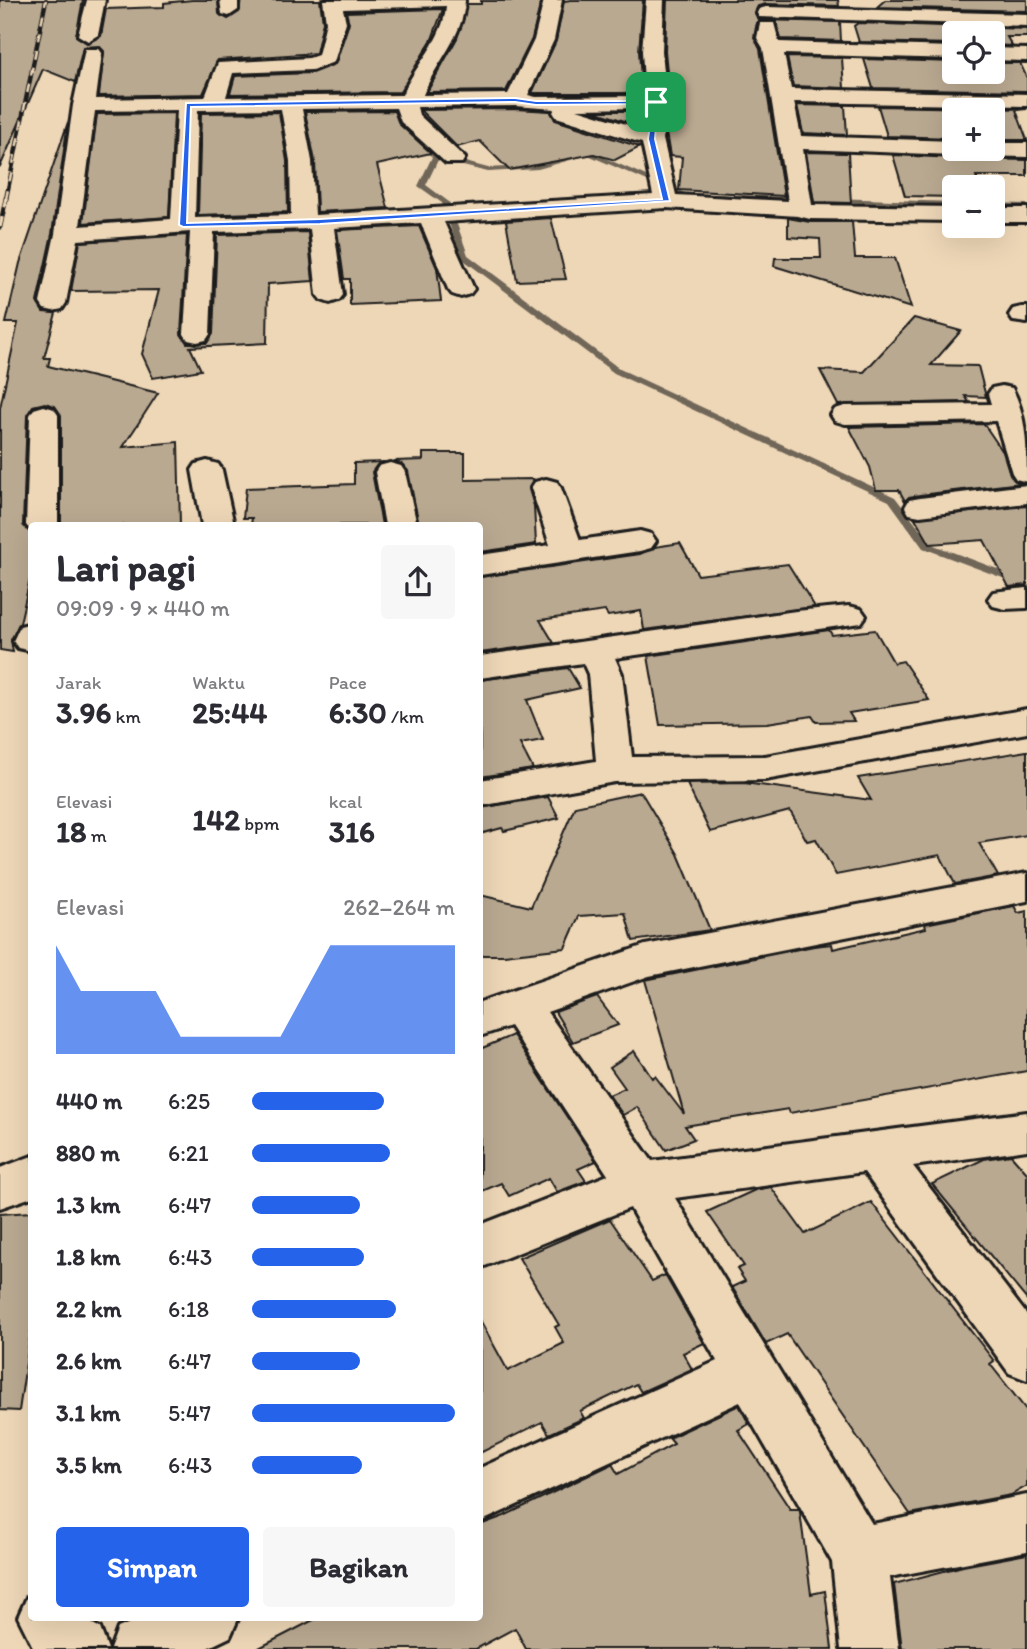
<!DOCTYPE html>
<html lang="id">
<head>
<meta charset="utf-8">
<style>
  :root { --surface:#fff; --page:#f7f7f7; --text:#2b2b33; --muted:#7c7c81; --accent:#2563eb }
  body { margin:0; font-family:Itim,sans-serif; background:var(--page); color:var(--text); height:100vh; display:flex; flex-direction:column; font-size:26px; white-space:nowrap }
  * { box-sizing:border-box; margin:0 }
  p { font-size:23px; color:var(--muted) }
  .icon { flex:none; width:38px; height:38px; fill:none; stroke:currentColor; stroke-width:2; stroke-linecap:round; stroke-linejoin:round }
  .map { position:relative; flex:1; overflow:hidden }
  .sheet { position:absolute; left:28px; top:522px; width:455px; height:1099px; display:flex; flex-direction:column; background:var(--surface); border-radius:7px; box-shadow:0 7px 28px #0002 }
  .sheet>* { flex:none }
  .tools { position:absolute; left:942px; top:21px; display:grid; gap:14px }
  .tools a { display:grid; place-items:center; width:63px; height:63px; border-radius:7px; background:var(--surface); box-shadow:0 7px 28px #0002; font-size:35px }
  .pin { position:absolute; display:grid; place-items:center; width:60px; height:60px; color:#fff; margin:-30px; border-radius:14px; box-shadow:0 4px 10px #0006 }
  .round { display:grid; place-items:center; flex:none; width:74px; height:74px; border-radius:7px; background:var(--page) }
  .overview { display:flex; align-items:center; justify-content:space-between; height:119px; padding:0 28px }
  h1 { font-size:38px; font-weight:800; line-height:52px }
  .metrics { display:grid; grid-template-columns:repeat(3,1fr); gap:10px; height:119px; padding:7px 28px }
  .metrics div { display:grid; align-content:center }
  .metrics b { font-size:30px; font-weight:800 }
  .metrics small { font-size:19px; font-weight:400 }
  .metrics p { font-size:19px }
  .chart { height:196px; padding:14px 28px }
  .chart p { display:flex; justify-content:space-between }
  .chart svg { width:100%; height:126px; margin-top:7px; fill:var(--accent); opacity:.7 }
  .cta { display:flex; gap:14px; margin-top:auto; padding:14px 28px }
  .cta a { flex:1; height:80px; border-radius:7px; background:var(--accent); color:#fff; font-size:28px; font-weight:800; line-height:80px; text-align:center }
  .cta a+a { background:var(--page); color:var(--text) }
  ul { padding:0 28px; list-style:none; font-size:23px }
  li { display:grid; grid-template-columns:112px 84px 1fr; align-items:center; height:52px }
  li i { height:18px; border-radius:9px; background:var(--accent) }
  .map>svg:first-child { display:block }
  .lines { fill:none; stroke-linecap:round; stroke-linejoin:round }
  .stream { fill:#6f6659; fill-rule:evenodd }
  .building { fill:#baa991; stroke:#1c1c1c; stroke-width:2 }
  .minor-casing { stroke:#1c1c1c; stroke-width:6 }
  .minor { fill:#eed7b7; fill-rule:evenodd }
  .rail-far1-casing { stroke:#1c1c1c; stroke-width:4.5 }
  .rail-casing { stroke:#1c1c1c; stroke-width:5 }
  .rail-far1 { stroke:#eed7b7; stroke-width:2.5; stroke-dasharray:9; stroke-linecap:butt }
  .rail { stroke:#eed7b7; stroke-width:3.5; stroke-dasharray:10; stroke-linecap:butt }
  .route { fill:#2563eb; stroke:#fff; stroke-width:2; fill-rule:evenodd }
</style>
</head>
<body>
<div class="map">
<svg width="1027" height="1649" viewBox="0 0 1027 1649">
  <rect width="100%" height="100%" fill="#eed7b7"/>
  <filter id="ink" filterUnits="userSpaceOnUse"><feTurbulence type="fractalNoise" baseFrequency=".0143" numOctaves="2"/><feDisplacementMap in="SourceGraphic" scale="14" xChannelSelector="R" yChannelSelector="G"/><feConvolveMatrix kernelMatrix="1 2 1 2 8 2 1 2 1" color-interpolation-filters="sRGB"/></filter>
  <g filter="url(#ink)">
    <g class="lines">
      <g class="stream">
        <path d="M285 46 309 56 335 60 353 70 350 72 331 63 306 59 283 49Z"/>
        <path d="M367 79 378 83 382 95 401 119 439 155 488 168 538 165 589 151 685 193 790 197V201H787L684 197 588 155 538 169 488 172 438 160 426 185 449 202 468 255 620 369 895 497 931 544 1027 580V587L923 548 889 501 614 373 461 258 442 203 418 186 432 157C413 138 380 112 373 85L367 81Z"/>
        <path d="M832 198 954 202V206L835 202 831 200Z"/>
        <path d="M992 203 1027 204V208L992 207Z"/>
      </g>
    </g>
    <g class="building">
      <path d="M0 0H83L76 36 87 43 101 36 106 9 164 7V3L192 0H218L219 14 228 19 239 12 241 0H320L323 22 316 53 218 60 203 94 99 96 104 51 99 46 83 47 75 82 43 69 0 167Z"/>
      <path d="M571 0H643L639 51 642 93H532L556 41 564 1Z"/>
      <path d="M667 0H838L839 6 766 4 758 6 755 12 759 20 840 22 841 41 781 39 776 21 757 22 754 37 760 49 784 196 679 190 682 157 670 156 666 133 670 102 665 51Z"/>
      <path d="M885 0H1027V11L877 7Z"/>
      <path d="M481 1H541L532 39 506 91 427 92 457 38 467 4H481Z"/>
      <path d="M443 9 432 39 400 92 230 94 235 76 312 73 335 64 349 23 346 12Z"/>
      <path d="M858 23 1027 29V37H1007L1012 46 992 45V33H954V44L859 42 854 26Z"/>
      <path d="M787 57 842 58 844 88 793 86Z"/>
      <path d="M864 59 954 62V72H992V63H1020L1027 78V91L873 88Z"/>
      <path d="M797 105 845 106 847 135 803 133Z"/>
      <path d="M878 106 1027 109 1016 110 1027 140H992V110H954V138L887 136Z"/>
      <path d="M515 109 551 111 555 120 640 147 615 160 594 154 509 170 480 141 457 147 420 110Z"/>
      <path d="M394 111 399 124 431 153 377 165 388 208 317 212 315 161 305 112Z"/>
      <path d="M594 111H642L640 126Z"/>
      <path d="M279 112 287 161 288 212 198 215 201 113Z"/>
      <path d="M174 113 169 217 83 223 97 114Z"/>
      <path d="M68 122 52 234 37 302 43 312 56 313 44 358H50L48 366 158 393 123 447 178 442 180 525H61V415L55 406 45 403 33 406 27 415 23 525 32 534V570L20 623 11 640 13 652 0 650V408L18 323H6L20 263Z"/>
      <path d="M806 152 848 153 851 203 814 202Z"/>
      <path d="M965 153 977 159 1027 160V176H976L980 187H954V197L905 196 893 155 954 158Z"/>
      <path d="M551 218 566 279 517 281 506 221Z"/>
      <path d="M788 218 810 222H852L855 258H895L911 308 774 266 775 258H821L820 239 788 237Z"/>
      <path d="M419 226 437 268 441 301 350 305V279H344L337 230Z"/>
      <path d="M308 232 313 281 268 284 267 343 190 347 201 370 153 378 142 354 159 290 71 291 80 242 187 235 181 334 187 343H207L213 334 217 235Z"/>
      <path d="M914 318 961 331 931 365 978 366 986 397 965 396 969 402 838 405 820 370 864 372Z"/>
      <path d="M984 424 1003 452 1010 474 1014 480 1021 483 920 495 909 497 905 501 899 490H876L870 467 849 427Z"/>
      <path d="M423 453H465V480L533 479 529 489 534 506 536 544 480 552V525H419L408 471 403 465 394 461 423 460Z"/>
      <path d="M385 462 377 465 372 472 382 525H251L252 518H243L246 488 354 484V463Z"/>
      <path d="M1027 506V585L1009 587 984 540 930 544 915 518Z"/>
      <path d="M680 543 698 575 788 564 815 607 644 630 641 611 608 616 605 611 540 620 554 643 480 653V577L640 554 655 547Z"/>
      <path d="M829 630 832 635 875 630 894 663 903 661 929 700 849 713 854 721 816 722 812 716 767 723 660 725 648 656Z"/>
      <path d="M568 668 580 688 527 700 543 740 520 744 533 769 480 777V680Z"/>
      <path d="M1027 751V835L979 843 998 876 955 884 940 855 836 875 816 839 807 841 790 811 710 832 687 784 744 783 871 800 858 778Z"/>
      <path d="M641 792 678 854 710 930 633 941 625 913 579 916 565 948 504 955H480V895L531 907 575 806Z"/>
      <path d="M548 797 559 818 504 831 502 828 480 834V808Z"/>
      <path d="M1014 906 1018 913 1027 911V1071L790 1113 788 1109 685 1126 694 1139 666 1150 637 1107 623 1115 609 1095 625 1088 610 1067 634 1051 652 1078 655 1076 684 1114 645 980 814 946 832 944 833 949 926 928 925 924Z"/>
      <path d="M597 997 618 1025 573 1042 555 1012Z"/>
      <path d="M513 1035 596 1161 578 1169 586 1181 557 1192 549 1178 509 1196 501 1183 480 1192V1049Z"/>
      <path d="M1011 1155 1027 1173V1300L932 1184 984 1159Z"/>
      <path d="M771 1187 805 1234 871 1202 994 1361 990 1364 1027 1411V1486L1011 1495 910 1514 787 1334 766 1344 732 1287 745 1281 737 1269 744 1266 707 1212 755 1190Z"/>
      <path d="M32 1212V1323L19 1411 0 1410V1214Z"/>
      <path d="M610 1219 652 1281 665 1275 704 1343 683 1353 692 1369 641 1392 636 1384 580 1411 584 1418 549 1434 542 1422 480 1453V1320L508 1371 564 1343 555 1327 559 1325 519 1258Z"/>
      <path d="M739 1405 749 1424 738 1430 790 1509H799L800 1512 811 1594 825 1591 832 1649H526L515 1628 476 1649H257L319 1617H480V1525L504 1516 612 1464 618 1474 674 1444 669 1438Z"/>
      <path d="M1027 1554V1649H902L894 1584 963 1566Z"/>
    </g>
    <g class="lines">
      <g class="minor-casing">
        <g id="minor">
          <path d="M87 0H105L98 35 88 41 78 35Z"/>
          <path d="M220 0H238V10L229 16 222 14Z"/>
          <path d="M323 0H465C464 36 436 62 423 95L508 94 534 40 544 0H562L554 40 528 95 536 97 645 96 642 51 646 0H664L662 51 667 102 663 139 676 195 788 201 763 48 757 38 760 23H774L779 42 954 47V59L784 54 791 89 1027 94V106L794 102 801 136 954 141V149H965L962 153 954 155 803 149 812 205 954 207V221L810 219 798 216 666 208 444 222 474 289 470 294 461 297 452 294 448 289 421 223 334 228 343 295 339 300 330 303 321 300 317 295 310 229 214 232 210 334 206 340 197 342 188 340 184 334 190 232 78 240 66 303 62 309 53 311 44 309 40 303 55 234 73 105 85 49H99L102 53 96 99 205 97 218 63 309 58 318 55 326 22ZM446 6C444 39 415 65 402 95L226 97 233 73 312 70 334 62 346 22 343 9ZM515 106 555 109 553 112 556 117 642 143 653 195 315 215 312 161 302 109 396 108 401 122 446 163H462L465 158 419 115 417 107ZM645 108 642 129 577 109ZM281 109 290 161 291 215 195 218 198 110ZM177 110 171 219 80 226 95 111Z"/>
          <path d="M766 7 1027 14V26L759 17 757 13 759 9Z"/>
          <path d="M992 48 1027 49V61L992 60Z"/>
          <path d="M992 143H1027V157L977 156 969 154 966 149H992Z"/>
          <rect x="992" y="208" width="35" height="14"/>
          <path d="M1022 307H1027V323L1013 321 1009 315 1013 309Z"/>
          <path d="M1002 386 1012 388C1027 415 1027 451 1027 482L1016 479 1012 473 996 421 845 424 835 421 831 415 835 409 845 406 991 404 988 394 992 388Z"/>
          <path d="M44 406 54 409 58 415V525H32V532L26 525 30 415 34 409Z"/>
          <path d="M207 461 218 464 222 470 234 525H202L192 470 196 464Z"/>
          <path d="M390 463 401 466 405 472 417 525H385L375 472 379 466Z"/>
          <path d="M546 479 557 482 561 488 580 540 640 531 651 534 656 541 651 548 640 551 480 575V555L550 545 531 488 535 482Z"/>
          <path d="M1027 485V503L920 516 909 514 905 507 909 500 920 498Z"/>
          <path d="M1027 588V608L1005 609 993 606 988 599 993 592Z"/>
          <path d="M849 606 861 609 866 616 861 623 615 658 622 674 632 757 765 756 1027 709V733L765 780 615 782 480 806V780L596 761 588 674 583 663 480 678V656L796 611Z"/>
          <path d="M32 623V651L18 648 13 641 20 626Z"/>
          <path d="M1027 873V901L649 976 547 1012 652 1161 1027 1112V1150L913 1166 1027 1315V1380L1009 1373 864 1172 675 1198 872 1524 1027 1495V1551L890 1577 899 1649H841L832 1562 740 1402 480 1522V1468L717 1361 630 1208 480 1268V1225L608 1175 510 1026 480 1036V1002L645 945Z"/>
          <path d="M32 1156V1197L0 1208V1168Z"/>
          <path d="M32 1595V1617H81L100 1628 108 1649H34L18 1617 27 1597Z"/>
          <path d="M144 1617H239L230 1637 205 1649H110L118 1628Z"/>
        </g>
      </g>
      <use href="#minor" class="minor"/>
      <g class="rail-far1-casing">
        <path id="rail-far1" d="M6 199 46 0"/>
      </g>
      <g class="rail-casing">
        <path id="rail" d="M0 227 6 198"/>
      </g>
      <use href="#rail-far1" class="rail-far1"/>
      <use href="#rail" class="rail"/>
    </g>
  </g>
  <path class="route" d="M515 98 536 101H658L655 139 670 201 320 224 183 227 179 225 186 103ZM515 102 536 105 653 104 648 139 662 199 320 219 187 223 191 107Z"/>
</svg>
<div class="tools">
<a><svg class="icon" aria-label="locate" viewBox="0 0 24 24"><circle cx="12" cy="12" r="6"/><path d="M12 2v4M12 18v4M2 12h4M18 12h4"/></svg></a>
<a>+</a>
<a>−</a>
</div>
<div class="pin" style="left:656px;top:102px;background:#1e9e55"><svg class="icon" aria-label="arrive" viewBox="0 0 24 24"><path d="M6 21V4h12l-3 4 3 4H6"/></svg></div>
<section class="sheet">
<div class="overview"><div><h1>Lari pagi</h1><p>09:09 · 9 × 440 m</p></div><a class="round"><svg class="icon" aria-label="share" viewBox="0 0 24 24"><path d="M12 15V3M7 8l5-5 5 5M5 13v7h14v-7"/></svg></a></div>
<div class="metrics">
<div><p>Jarak</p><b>3.96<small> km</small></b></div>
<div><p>Waktu</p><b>25:44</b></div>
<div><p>Pace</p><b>6:30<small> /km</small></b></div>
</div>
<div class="metrics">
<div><p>Elevasi</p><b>18<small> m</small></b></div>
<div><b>142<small> bpm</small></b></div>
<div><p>kcal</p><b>316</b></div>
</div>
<div class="chart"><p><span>Elevasi</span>262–264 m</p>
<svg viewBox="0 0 160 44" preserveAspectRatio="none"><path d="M0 44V6L10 22L20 22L30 22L40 22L50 38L60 38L70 38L80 38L90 38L100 22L110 6L120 6L130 6L140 6L150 6L160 6V44z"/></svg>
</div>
<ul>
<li><b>440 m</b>6:25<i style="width:65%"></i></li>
<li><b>880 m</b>6:21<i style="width:68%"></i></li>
<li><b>1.3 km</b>6:47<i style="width:53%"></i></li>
<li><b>1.8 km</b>6:43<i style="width:55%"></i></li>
<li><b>2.2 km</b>6:18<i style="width:71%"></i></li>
<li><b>2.6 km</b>6:47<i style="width:53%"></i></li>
<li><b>3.1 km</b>5:47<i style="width:100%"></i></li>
<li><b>3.5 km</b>6:43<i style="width:54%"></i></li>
</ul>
<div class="cta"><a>Simpan</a><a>Bagikan</a></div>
</section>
</div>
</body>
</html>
